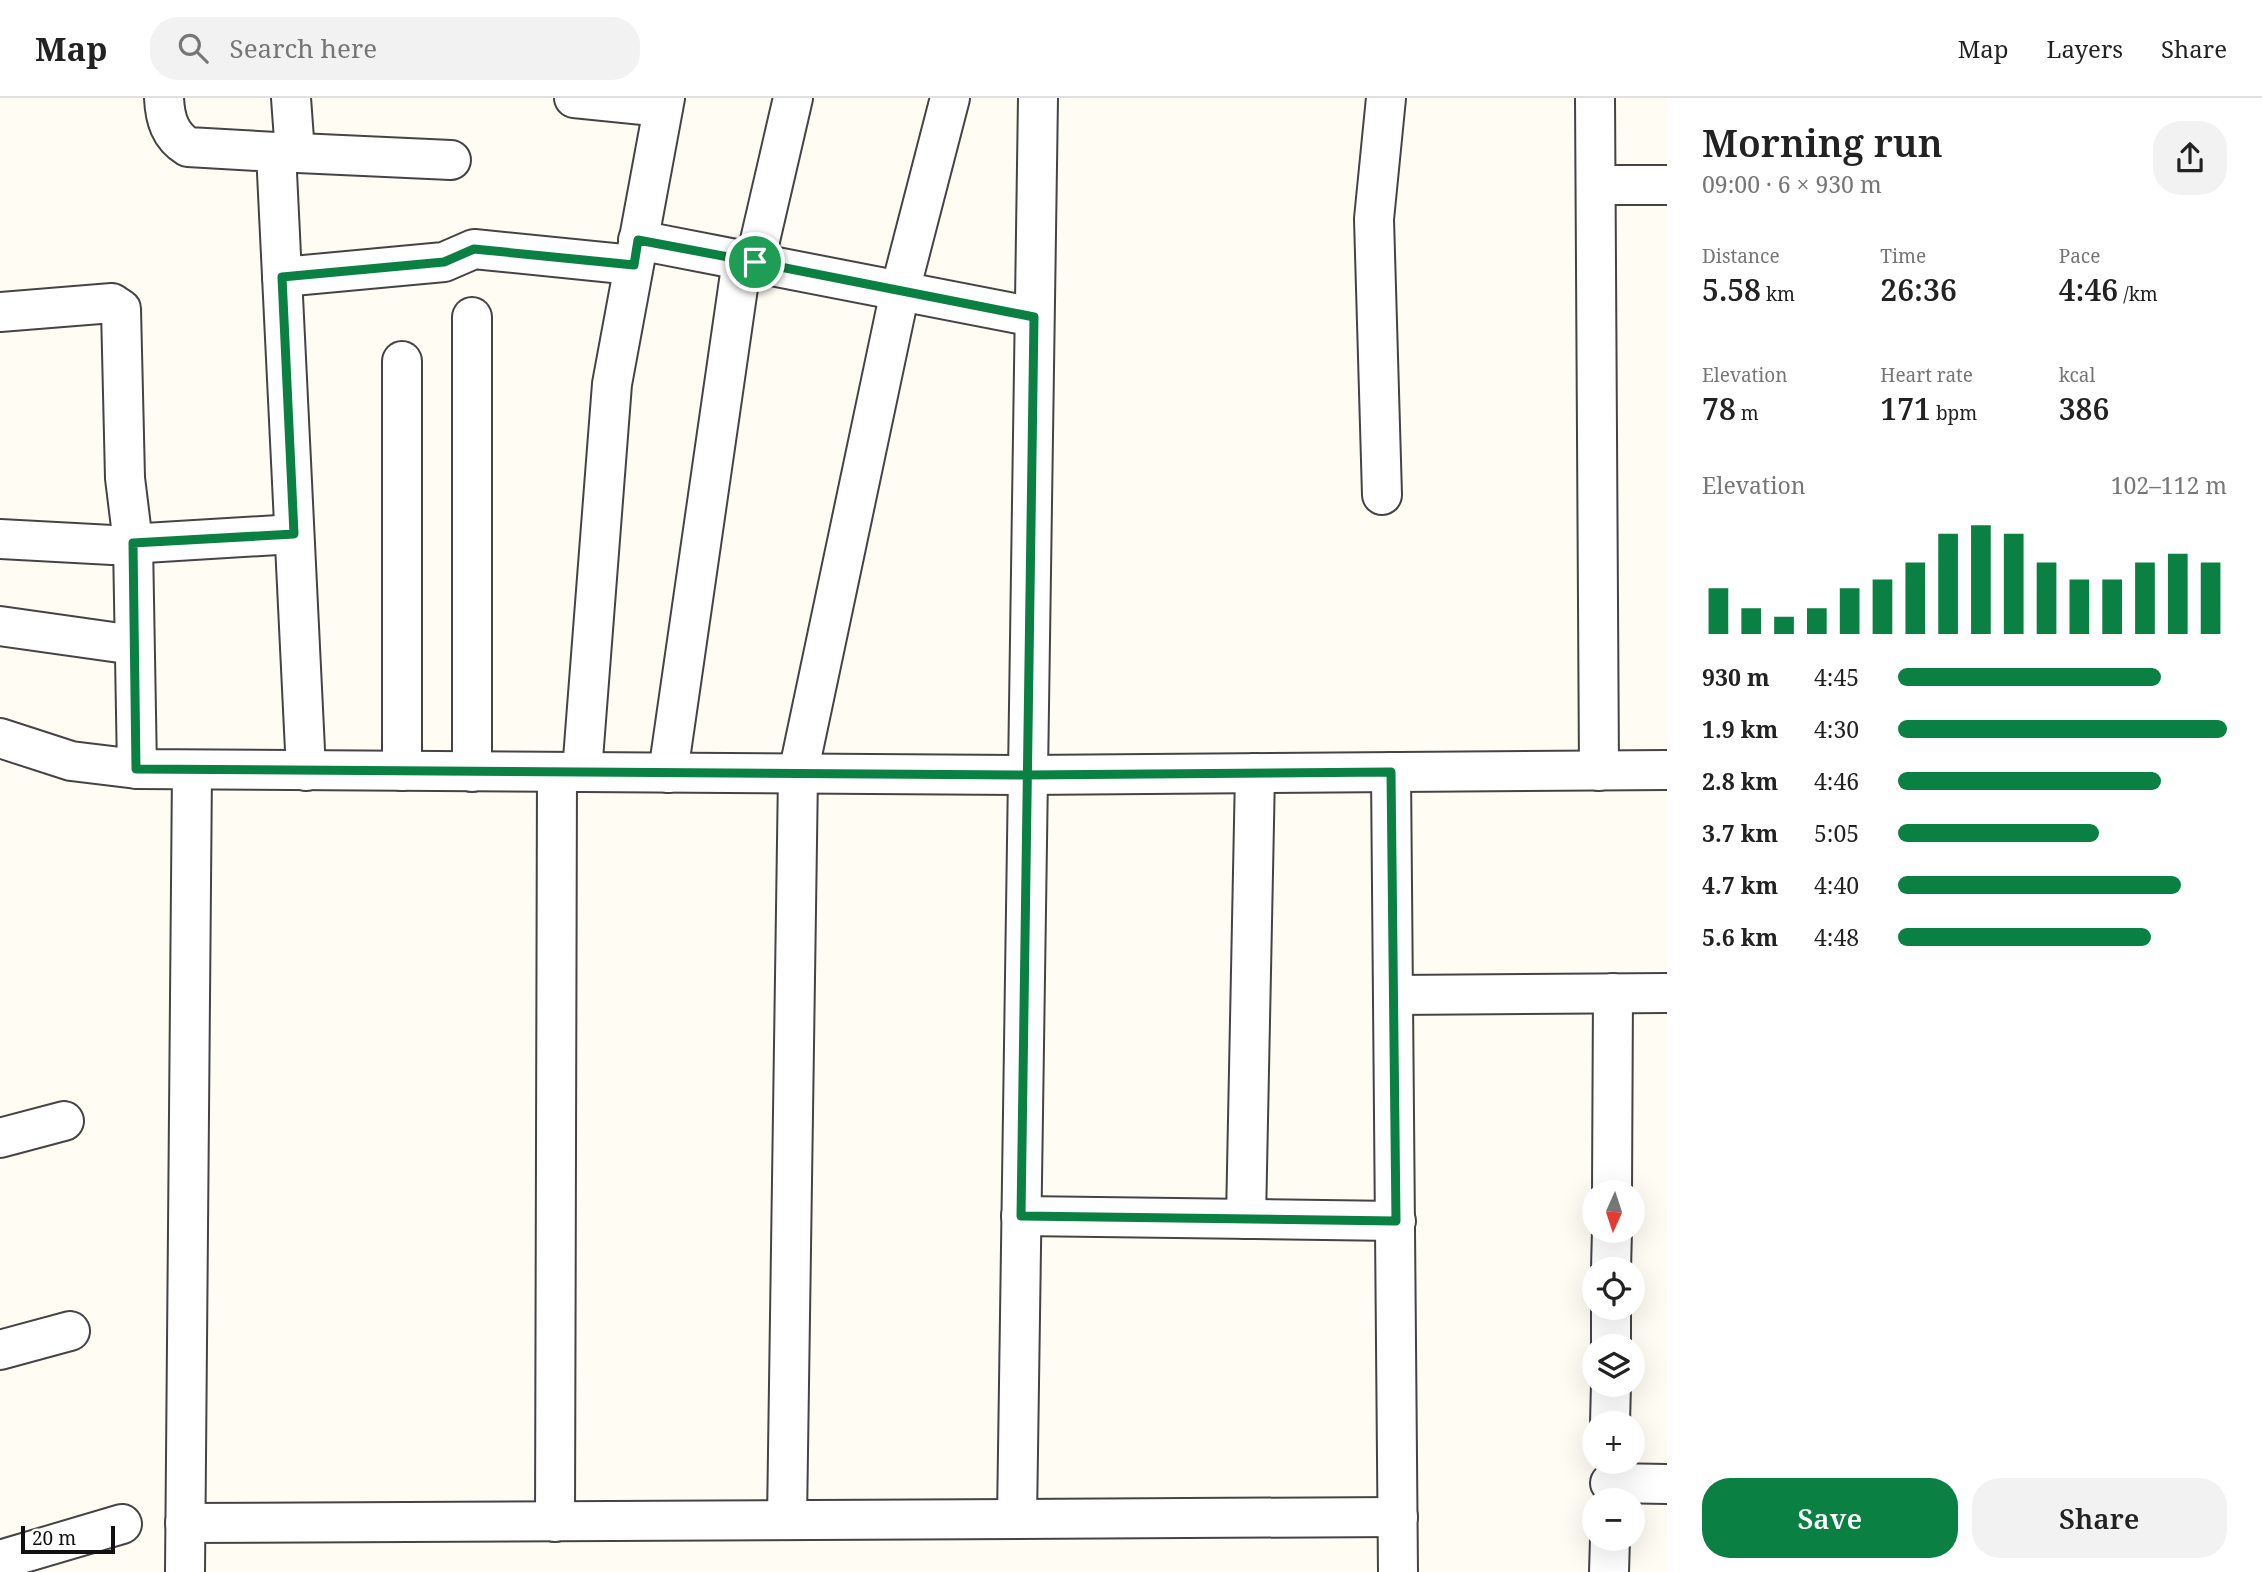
<!DOCTYPE html>
<html lang="en">
<head>
<meta charset="utf-8">
<style>
  :root { --surface:#fff; --page:#f2f2f2; --text:#222; --muted:#767676; --line:#e0e0e0; --accent:#0b8043 }
  body { margin:0; font-family:"Noto Serif",serif; background:var(--page); color:var(--text); height:100vh; display:flex; flex-direction:column; font-size:26px; white-space:nowrap }
  * { box-sizing:border-box; margin:0 }
  p { font-size:23px; color:var(--muted) }
  .icon { flex:none; width:38px; height:38px; fill:none; stroke:currentColor; stroke-width:2; stroke-linecap:round; stroke-linejoin:round }
  .map { position:relative; flex:1; overflow:hidden }
  .sheet { display:flex; flex-direction:column; background:var(--surface); width:595px }
  .sheet>* { flex:none }
  .needle { width:46px; rotate:183deg }
  .controls { position:absolute; left:1582px; top:1082px; display:grid; gap:14px }
  .controls a { display:grid; place-items:center; width:63px; height:63px; border-radius:50%; background:var(--surface); box-shadow:0 7px 28px #0002; font-size:35px }
  .scale { position:absolute; left:21px; bottom:18px; width:94px; box-sizing:border-box; padding-left:7px; border:4px solid #111; border-top:0; font-size:19px; line-height:24px; white-space:nowrap; color:#111; -webkit-text-stroke:5px #fff; paint-order:stroke }
  .pin { position:absolute; display:grid; place-items:center; width:60px; height:60px; color:#fff; margin:-30px; border:4px solid #fff; border-radius:50%; box-shadow:0 2px 7px #0007 }
  .round { display:grid; place-items:center; flex:none; width:74px; height:74px; border-radius:28px; background:var(--page) }
  .overview { display:flex; align-items:center; justify-content:space-between; height:119px; padding:0 35px }
  h1 { font-size:38px; font-weight:600; line-height:52px }
  .figures { display:grid; grid-template-columns:repeat(3,1fr); gap:10px; height:119px; padding:7px 35px }
  .figures div { display:grid; align-content:center }
  .figures b { font-size:30px; font-weight:600 }
  .figures small { font-size:19px; font-weight:400 }
  .figures p { font-size:19px }
  .chart { height:196px; padding:14px 35px }
  .chart p { display:flex; justify-content:space-between }
  .chart svg { width:100%; height:126px; margin-top:7px; stroke:var(--accent); stroke-width:6 }
  .action { display:flex; gap:14px; margin-top:auto; padding:14px 35px }
  .action a { flex:1; height:80px; border-radius:28px; background:var(--accent); color:#fff; font-size:28px; font-weight:600; line-height:80px; text-align:center }
  .action a+a { background:var(--page); color:var(--text) }
  ul { padding:0 35px; list-style:none; font-size:23px }
  li { display:grid; grid-template-columns:112px 84px 1fr; align-items:center; height:52px }
  li i { height:18px; border-radius:9px; background:var(--accent) }
  header { display:flex; align-items:center; gap:42px; box-sizing:border-box; height:98px; padding:0 35px; background:var(--surface); border-bottom:2px solid var(--line) }
  header strong { font-size:33px }
  nav { display:flex; gap:38px; margin-inline-start:auto; font-size:24px }
  .search { width:490px; height:63px; background:var(--page); display:flex; align-items:center; gap:18px; box-sizing:border-box; padding:0 24px; border-radius:28px; color:var(--muted); font-size:26px }
  main { display:flex; flex:1; min-height:0 }
  .map>svg:first-child { display:block }
  .lines { fill:none; stroke-linecap:round; stroke-linejoin:round }
  .minor-casing { stroke:#444; stroke-width:42 }
  .minor { stroke:#fff; stroke-width:38 }
  .route-casing { stroke:#fff; stroke-width:14 }
  .route { stroke:#0b8043; stroke-width:9 }
</style>
</head>
<body>
<header>
<strong>Map</strong>
<div class="search"><svg class="icon" aria-label="search" viewBox="0 0 24 24"><circle cx="10" cy="10" r="6"/><path d="M15 15l6 6"/></svg>Search here</div>
<nav><a>Map</a><a>Layers</a><a>Share</a></nav>
</header>
<main>
<div class="map">
<svg width="1667" height="1474" viewBox="0 0 1667 1474">
  <rect width="100%" height="100%" fill="#fffcf4"/>
  <g class="lines">
    <g class="minor-casing">
      <g id="minor">
        <path d="M164 0C165 21 170 38 188 49L276 54 306 673"/>
        <path d="M291 0 295 55"/>
        <path d="M574 0 663 9"/>
        <path d="M1595 0 1599 673"/>
        <path d="M276 54 451 62"/>
        <path d="M1596 87H1667"/>
        <path d="M638 142 1034 219"/>
        <path d="M755 164 793 0"/>
        <path d="M282 179 444 164 474 151 633 167"/>
        <path d="M0 214 112 205 121 211 125 380 133 445 137 671"/>
        <path d="M402 263V673"/>
        <path d="M1382 397 1374 121 1386 0"/>
        <path d="M0 441 112 447 294 436"/>
        <path d="M0 528 134 547"/>
        <path d="M0 640 71 663 137 671 1026 677 1667 672"/>
        <path d="M472 674V219"/>
        <path d="M582 674 612 286 665 0"/>
        <path d="M1391 674 1398 1474"/>
        <path d="M668 675 742 162"/>
        <path d="M1394 897 1667 895"/>
        <path d="M0 1040 64 1023"/>
        <path d="M1612 1094 1613 895"/>
        <path d="M1021 1118 1396 1123"/>
        <path d="M1246 1121 1255 675"/>
        <path d="M1611 1171 1612 1132"/>
        <path d="M1611 1248V1209"/>
        <path d="M0 1252 70 1233"/>
        <path d="M1610 1325 1611 1286"/>
        <path d="M1610 1385 1667 1386"/>
        <path d="M1017 1421 1038 0"/>
        <path d="M787 1422 798 676 900 193 950 0"/>
        <path d="M555 1424 557 675"/>
        <path d="M185 1425 1398 1419"/>
        <path d="M0 1462 122 1426"/>
        <path d="M185 1474 192 672"/>
        <path d="M1609 1474 1610 1440"/>
      </g>
    </g>
    <use href="#minor" class="minor"/>
  </g>
  <g class="lines">
    <g class="route-casing">
      <path id="route" d="M755 164 638 142 634 167 474 151 444 164 282 179 294 436 133 445 136 671 1026 677 1391 674 1396 1123 1021 1118 1034 219 755 164"/>
    </g>
    <use href="#route" class="route"/>
  </g>
</svg>
<div class="controls">
<a><svg class="needle" viewBox="-14 -14 28 28"><path d="M0-13l5 13h-10z" fill="#e53935"/><path d="M0 13l5-13h-10z" fill="#767676"/></svg></a>
<a><svg class="icon" aria-label="locate" viewBox="0 0 24 24"><circle cx="12" cy="12" r="6"/><path d="M12 2v4M12 18v4M2 12h4M18 12h4"/></svg></a>
<a><svg class="icon" aria-label="layers" viewBox="0 0 24 24"><path d="M12 4l9 5-9 5-9-5zM3 14l9 5 9-5"/></svg></a>
<a>+</a>
<a>−</a>
</div>
<div class="scale">20 m</div>
<div class="pin" style="left:755px;top:164px;background:#1e9e55"><svg class="icon" aria-label="arrive" viewBox="0 0 24 24"><path d="M6 21V4h12l-3 4 3 4H6"/></svg></div>
</div>
<section class="sheet">
<div class="overview"><div><h1>Morning run</h1><p>09:00 · 6 × 930 m</p></div><a class="round"><svg class="icon" aria-label="share" viewBox="0 0 24 24"><path d="M12 15V3M7 8l5-5 5 5M5 13v7h14v-7"/></svg></a></div>
<div class="figures">
<div><p>Distance</p><b>5.58<small> km</small></b></div>
<div><p>Time</p><b>26:36</b></div>
<div><p>Pace</p><b>4:46<small> /km</small></b></div>
</div>
<div class="figures">
<div><p>Elevation</p><b>78<small> m</small></b></div>
<div><p>Heart rate</p><b>171<small> bpm</small></b></div>
<div><p>kcal</p><b>386</b></div>
</div>
<div class="chart"><p><span>Elevation</span>102–112 m</p>
<svg viewBox="0 0 160 44" preserveAspectRatio="none"><path d="M5 44V28M15 44V35M25 44V38M35 44V35M45 44V28M55 44V25M65 44V19M75 44V9M85 44V6M95 44V9M105 44V19M115 44V25M125 44V25M135 44V19M145 44V16M155 44V19"/></svg>
</div>
<ul>
<li><b>930 m</b>4:45<i style="width:80%"></i></li>
<li><b>1.9 km</b>4:30<i style="width:100%"></i></li>
<li><b>2.8 km</b>4:46<i style="width:80%"></i></li>
<li><b>3.7 km</b>5:05<i style="width:61%"></i></li>
<li><b>4.7 km</b>4:40<i style="width:86%"></i></li>
<li><b>5.6 km</b>4:48<i style="width:77%"></i></li>
</ul>
<div class="action"><a>Save</a><a>Share</a></div>
</section>
</main>
</body>
</html>
